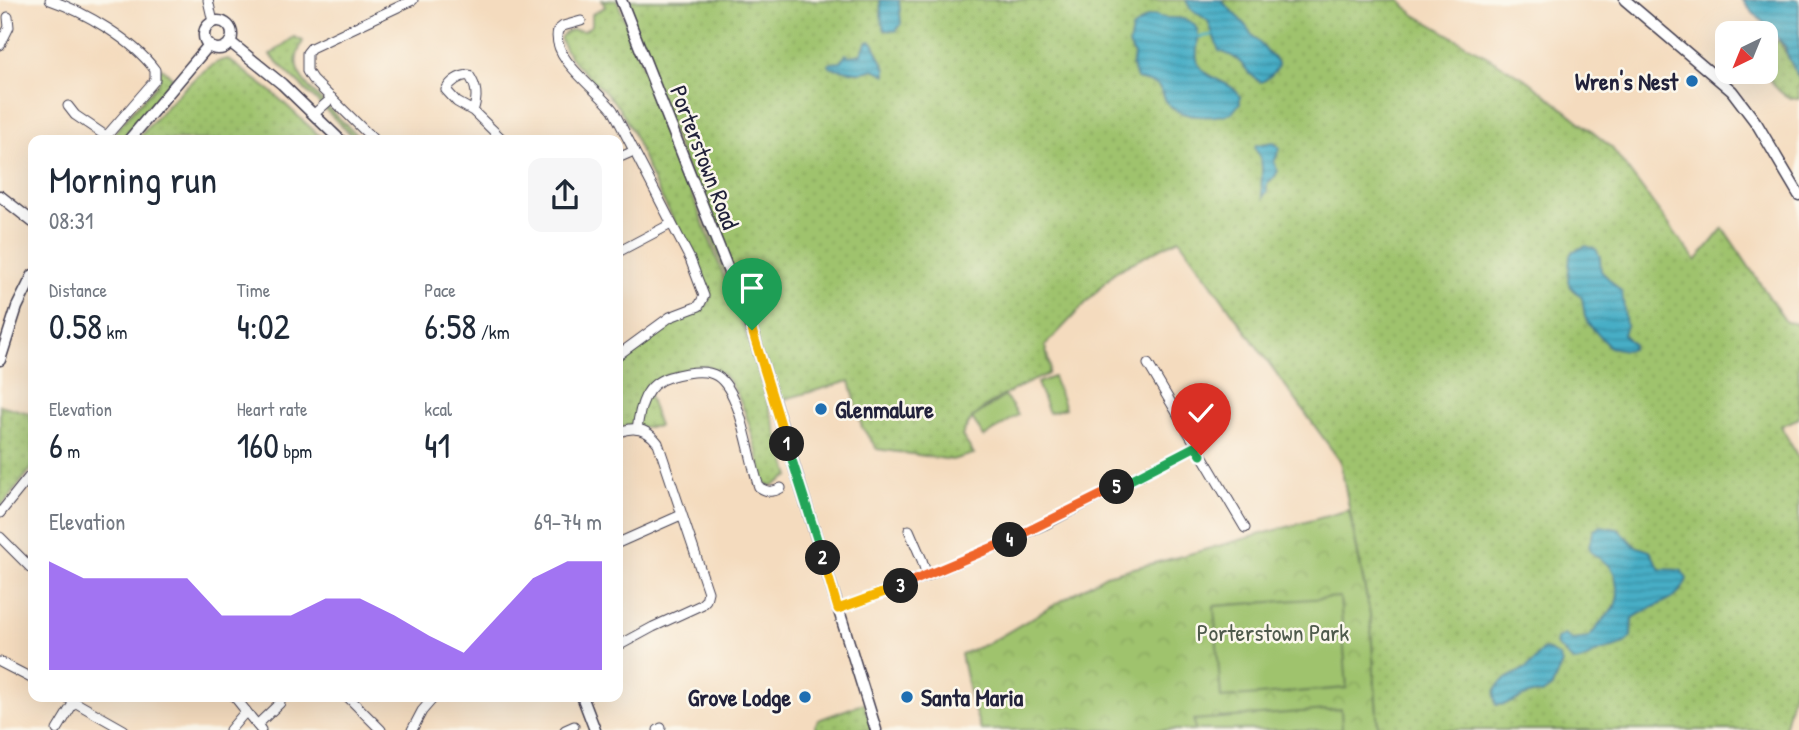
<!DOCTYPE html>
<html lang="en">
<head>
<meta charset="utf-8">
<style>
  :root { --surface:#fff; --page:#f6f6f7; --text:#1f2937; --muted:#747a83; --accent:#7c3aed }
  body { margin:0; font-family:"Patrick Hand",sans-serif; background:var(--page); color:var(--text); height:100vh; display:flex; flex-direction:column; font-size:26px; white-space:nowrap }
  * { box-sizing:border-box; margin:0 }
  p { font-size:23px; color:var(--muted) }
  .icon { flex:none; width:38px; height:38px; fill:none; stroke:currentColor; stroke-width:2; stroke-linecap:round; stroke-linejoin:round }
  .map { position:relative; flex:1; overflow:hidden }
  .panel { position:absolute; left:28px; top:135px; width:595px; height:567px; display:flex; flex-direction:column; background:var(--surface); border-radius:14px; box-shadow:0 7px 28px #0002 }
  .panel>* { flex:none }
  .needle { width:46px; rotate:223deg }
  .tools { position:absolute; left:1715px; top:21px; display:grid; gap:14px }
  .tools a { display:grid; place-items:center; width:63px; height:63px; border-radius:14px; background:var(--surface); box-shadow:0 7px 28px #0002; font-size:35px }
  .pin { position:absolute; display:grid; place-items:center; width:60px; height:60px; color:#fff; margin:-72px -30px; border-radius:50% 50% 50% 0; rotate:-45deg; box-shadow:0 0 7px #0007 }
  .pin .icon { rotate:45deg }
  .km { position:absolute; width:35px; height:35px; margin:-18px; border-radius:50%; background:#222; color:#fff; font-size:19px; line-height:35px; text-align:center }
  .round { display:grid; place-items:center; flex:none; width:74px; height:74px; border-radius:14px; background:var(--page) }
  .overview { display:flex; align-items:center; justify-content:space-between; height:119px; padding:0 21px }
  h1 { font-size:38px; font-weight:600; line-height:52px }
  .metrics { display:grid; grid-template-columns:repeat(3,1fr); gap:10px; height:119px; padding:7px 21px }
  .metrics div { display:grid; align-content:center }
  .metrics b { font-size:35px; font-weight:600 }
  .metrics small { font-size:19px; font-weight:400 }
  .metrics p { font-size:19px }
  .chart { height:196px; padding:14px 21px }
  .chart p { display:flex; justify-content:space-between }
  .chart svg { width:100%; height:126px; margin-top:7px; fill:var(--accent); opacity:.7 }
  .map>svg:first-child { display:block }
  .grass { fill:url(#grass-dots); stroke:#607254; stroke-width:2 }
  .park { fill:url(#park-crowns); stroke:#607254; stroke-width:2 }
  .pitch { fill:#9fc36d; stroke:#607254; stroke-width:2 }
  .water { fill:url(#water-rules); stroke:#346880; stroke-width:2 }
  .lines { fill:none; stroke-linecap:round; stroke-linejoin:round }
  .stream { stroke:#46aec6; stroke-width:2.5 }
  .minor-casing { stroke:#423e4f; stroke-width:11 }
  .tertiary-casing { stroke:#423e4f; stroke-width:13 }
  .minor { stroke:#fff; stroke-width:9 }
  .tertiary { stroke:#fff; stroke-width:10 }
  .split-1-casing { stroke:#fff; stroke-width:14 }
  .split-2-casing { stroke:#fff; stroke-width:14 }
  .split-3-casing { stroke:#fff; stroke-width:14 }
  .split-4-casing { stroke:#fff; stroke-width:14 }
  .split-5-casing { stroke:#fff; stroke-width:14 }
  .split-6-casing { stroke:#fff; stroke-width:14 }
  .split-1 { stroke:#f5b400; stroke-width:9 }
  .split-2 { stroke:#22a559; stroke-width:9 }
  .split-3 { stroke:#f5b400; stroke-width:9 }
  .split-4 { stroke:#f0652b; stroke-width:9 }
  .split-5 { stroke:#f0652b; stroke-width:9 }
  .split-6 { stroke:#22a559; stroke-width:9 }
  .poi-dot { fill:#1f6fb2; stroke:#fbf7ec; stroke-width:2.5 }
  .labels { text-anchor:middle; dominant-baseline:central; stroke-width:5; stroke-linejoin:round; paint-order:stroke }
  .poi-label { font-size:24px; font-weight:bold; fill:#22223b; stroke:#fbf7ec; text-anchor:end }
  .street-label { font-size:24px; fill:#22223b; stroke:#fbf7ec }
  .park-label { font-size:24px; fill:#4e5a4c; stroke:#fbf7ec }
</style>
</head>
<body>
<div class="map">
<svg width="1799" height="730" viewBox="0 0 1799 730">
  <defs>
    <pattern id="grass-dots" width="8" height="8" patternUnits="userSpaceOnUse" patternTransform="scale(1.75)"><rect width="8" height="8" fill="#9fc36d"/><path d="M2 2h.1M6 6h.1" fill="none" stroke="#89a75f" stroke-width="1.8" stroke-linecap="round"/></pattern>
    <pattern id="park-crowns" width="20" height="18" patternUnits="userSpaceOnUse" patternTransform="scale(1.75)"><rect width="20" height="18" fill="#9fc36d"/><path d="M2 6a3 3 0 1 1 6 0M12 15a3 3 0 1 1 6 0" fill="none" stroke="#89a75f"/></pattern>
    <pattern id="water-rules" width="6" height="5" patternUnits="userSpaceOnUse" patternTransform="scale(1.75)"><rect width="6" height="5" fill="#46aec6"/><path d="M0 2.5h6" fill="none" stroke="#3a8da2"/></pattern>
  </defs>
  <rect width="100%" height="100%" fill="#fbf7ec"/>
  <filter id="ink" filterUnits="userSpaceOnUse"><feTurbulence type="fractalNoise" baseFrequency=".0143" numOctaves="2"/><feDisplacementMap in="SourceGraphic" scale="14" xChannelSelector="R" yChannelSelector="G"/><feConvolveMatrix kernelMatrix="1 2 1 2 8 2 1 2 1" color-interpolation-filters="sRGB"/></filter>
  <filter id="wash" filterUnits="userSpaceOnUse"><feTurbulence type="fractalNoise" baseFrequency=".00686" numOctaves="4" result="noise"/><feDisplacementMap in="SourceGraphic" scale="28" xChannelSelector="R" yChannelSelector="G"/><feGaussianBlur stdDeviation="1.57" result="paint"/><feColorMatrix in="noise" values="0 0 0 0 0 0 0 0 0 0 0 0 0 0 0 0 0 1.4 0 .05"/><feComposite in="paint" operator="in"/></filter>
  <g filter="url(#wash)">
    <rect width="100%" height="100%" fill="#f4dbbe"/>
    <g class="grass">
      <path d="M602 0H617L749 342 790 476C780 479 776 489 765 484 756 453 744 374 707 366 698 364 685 369 676 372 665 376 655 379 646 386L659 426C645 430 633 422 618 428V362L664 326 706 306 711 296C695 257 674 222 655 185 642 158 634 127 615 103 596 80 571 67 560 38 567 29 573 29 584 31L592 25V14L605 7Z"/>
      <path d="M623 0H1400L1412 13 1529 81 1611 147 1696 261 1723 228 1786 322 1799 324V418L1781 426 1799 459V668L1784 730H1378L1370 615 1340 461 1179 239 1116 271 1045 346 1050 367 1048 374C1020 387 973 405 962 436L974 454 952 460 877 449 862 427 850 381 774 402Z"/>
      <path d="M294 37 303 41C299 50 295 57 297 67 300 85 347 125 362 140H356L270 55Z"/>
      <path d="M1779 40 1799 78V99C1784 100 1770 84 1766 69 1764 62 1766 53 1766 46L1772 45Z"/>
      <path d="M228 59 272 92 324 140H137C153 121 204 60 228 59Z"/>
      <path d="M162 68 173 78 121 140H109L129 115 159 82 160 69Z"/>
      <path d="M0 405 29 413 33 426V467L0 508Z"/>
      <path d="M864 703 872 730H817L815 726 818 720Z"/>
    </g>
    <path class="park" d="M1349 510 1370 615 1378 730H981L970 697 961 654 989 643 1106 575 1178 557Z"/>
    <g class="pitch">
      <path d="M1053 377 1065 408 1049 413 1037 383Z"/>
      <path d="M1005 396 1018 415 984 437 972 418Z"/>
      <path d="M1340 597 1347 688 1221 698 1214 606Z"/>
      <path d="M1341 709 1342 730H1195L1194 720Z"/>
    </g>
    <g class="water">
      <path d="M880 0H899L901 24 896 31 885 30 882 24Z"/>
      <path d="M1186 0H1221C1229 9 1248 25 1251 34L1278 63C1279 69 1267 80 1261 82 1242 72 1247 59 1219 51L1208 21 1190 8Z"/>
      <path d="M1742 0H1799V78L1787 55 1785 46Z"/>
      <path d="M1155 15C1164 21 1181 15 1191 22 1207 34 1190 52 1200 67 1210 81 1231 81 1240 96V103L1232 113C1215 118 1182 119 1169 105 1164 100 1163 91 1158 86 1152 82 1143 81 1137 79L1132 65 1134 55 1129 45 1132 29 1147 17Z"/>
      <path d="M870 41 873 43 886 69V75L874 69C858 76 848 69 831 68L828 65 830 63 841 62 846 54 849 56 861 54 866 43Z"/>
      <path d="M1273 142 1280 148 1274 162 1278 171 1274 178 1267 183V191L1263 197C1258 176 1268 169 1255 148L1256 145Z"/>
      <path d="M1586 246 1596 249 1600 257 1601 271 1622 292 1626 326 1623 334 1633 344 1632 349 1625 350 1609 347 1588 323 1585 317 1582 298 1570 286 1568 281 1570 255 1573 251Z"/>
      <path d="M1601 526 1618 529 1635 546 1650 551 1660 569 1681 570 1687 579C1680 603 1649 605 1632 619L1631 637C1621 648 1614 647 1601 651 1591 654 1585 662 1574 662L1556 645 1557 639 1564 635 1573 640 1588 638 1616 605 1618 594 1615 575 1611 567 1591 552 1589 545 1594 530Z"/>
      <path d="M1546 649 1559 657 1562 663 1552 687 1542 694C1524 691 1515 706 1496 705 1488 677 1518 677 1531 664 1536 660 1538 654 1542 650Z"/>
    </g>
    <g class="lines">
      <path class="stream" d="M1199 37 1213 35"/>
    </g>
  </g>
  <g filter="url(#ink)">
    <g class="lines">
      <g class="minor-casing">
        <g id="minor">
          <path d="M50 0C85 12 133 40 155 70V80L103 140"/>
          <path d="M208 0 213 22"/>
          <path d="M581 21 563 26 558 30C550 58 597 89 613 110L690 259 704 296 699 306 670 317 618 355"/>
          <path d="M0 45 9 27 8 17"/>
          <path d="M68 106 75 115 106 136"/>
          <path d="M473 111C478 97 477 87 469 75 459 76 451 81 446 90L457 102 473 111 503 140"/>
          <path d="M314 114 332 98"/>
          <path d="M374 140 312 79 307 71V53L311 48 413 0"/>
          <path d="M618 158 634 151"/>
          <path d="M618 252 671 224"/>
          <path d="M1148 364 1245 528"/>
          <path d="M637 429C640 406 645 384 669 377 683 373 704 368 717 376 742 392 749 460 759 487 767 492 772 493 781 488"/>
          <path d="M618 433C634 425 647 429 658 443L708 592 706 600 701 605 653 627 618 646"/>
          <path d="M0 513 33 472"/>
          <path d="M909 530 922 560 927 576"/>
          <path d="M0 537 33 570"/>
          <path d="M618 543 681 515"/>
          <path d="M838 609 927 576 1044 525 1196 446"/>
          <path d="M0 662 33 679"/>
          <path d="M64 696 124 730"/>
          <path d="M234 696 261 730"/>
          <path d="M347 696 381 730"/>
          <path d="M257 725 280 703"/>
          <path d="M57 730 74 702"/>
          <path d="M230 730 246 711"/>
          <path d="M412 730 422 711 435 696"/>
          <path d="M565 730 574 726"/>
          <path d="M658 730 661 728"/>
        </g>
      </g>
      <g class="tertiary-casing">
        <g id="tertiary">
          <path d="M621 0 752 330 876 730"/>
          <path d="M1625 0 1732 91 1757 124 1799 195"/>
          <circle cx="218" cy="35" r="14"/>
          <path d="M230 42 282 84 340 140"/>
          <path d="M129 140 209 45"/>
          <path d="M0 196 33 222"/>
          <path d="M0 360 17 307 33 275"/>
          <path d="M582 696 595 730"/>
        </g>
      </g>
      <use href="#minor" class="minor"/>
      <use href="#tertiary" class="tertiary"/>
    </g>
  </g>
  <g class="lines" filter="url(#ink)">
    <g class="split-1-casing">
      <path id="split-1" d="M752 330 787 444"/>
    </g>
    <g class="split-2-casing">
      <path id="split-2" d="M787 444 823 558"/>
    </g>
    <g class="split-3-casing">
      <path id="split-3" d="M823 558 838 609 901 586"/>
    </g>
    <g class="split-4-casing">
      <path id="split-4" d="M901 586 1010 540"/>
    </g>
    <g class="split-5-casing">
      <path id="split-5" d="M1010 540 1117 487"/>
    </g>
    <g class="split-6-casing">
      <path id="split-6" d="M1117 487 1196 446 1201 455"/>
    </g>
    <use href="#split-1" class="split-1"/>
    <use href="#split-2" class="split-2"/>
    <use href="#split-3" class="split-3"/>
    <use href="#split-4" class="split-4"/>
    <use href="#split-5" class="split-5"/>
    <use href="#split-6" class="split-6"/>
  </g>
  <g class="poi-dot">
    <circle cx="1692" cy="81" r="7"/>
    <circle cx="821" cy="409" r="7"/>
    <circle cx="805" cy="697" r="7"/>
    <circle cx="907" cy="697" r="7"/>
  </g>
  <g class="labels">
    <g class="poi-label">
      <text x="1678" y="81">Wren's Nest</text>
      <text x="835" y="409" text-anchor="start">Glenmalure</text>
      <text x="791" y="697">Grove Lodge</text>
      <text x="921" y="697" text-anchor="start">Santa Maria</text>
    </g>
    <g class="street-label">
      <text transform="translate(705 157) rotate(69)">Porterstown Road</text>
    </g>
    <g class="park-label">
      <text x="1273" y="632">Porterstown Park</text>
    </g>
  </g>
</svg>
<div class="tools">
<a><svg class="needle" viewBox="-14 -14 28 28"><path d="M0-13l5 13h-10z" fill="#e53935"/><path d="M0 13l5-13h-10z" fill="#747a83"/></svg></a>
</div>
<div class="pin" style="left:752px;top:330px;background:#1e9e55"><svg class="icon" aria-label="arrive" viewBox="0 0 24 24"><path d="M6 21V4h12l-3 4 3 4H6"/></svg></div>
<div class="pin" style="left:1201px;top:455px;background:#d93025"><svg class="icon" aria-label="check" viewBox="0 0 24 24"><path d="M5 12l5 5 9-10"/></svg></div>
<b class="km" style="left:787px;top:444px">1</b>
<b class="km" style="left:823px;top:558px">2</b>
<b class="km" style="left:901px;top:586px">3</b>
<b class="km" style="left:1010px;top:540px">4</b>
<b class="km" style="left:1117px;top:487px">5</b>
<section class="panel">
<div class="overview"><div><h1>Morning run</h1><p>08:31</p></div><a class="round"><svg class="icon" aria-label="share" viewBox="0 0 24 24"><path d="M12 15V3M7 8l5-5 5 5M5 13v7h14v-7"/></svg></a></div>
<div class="metrics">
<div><p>Distance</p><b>0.58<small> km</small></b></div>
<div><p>Time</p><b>4:02</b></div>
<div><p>Pace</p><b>6:58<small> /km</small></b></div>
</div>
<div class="metrics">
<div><p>Elevation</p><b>6<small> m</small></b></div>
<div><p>Heart rate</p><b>160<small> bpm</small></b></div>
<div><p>kcal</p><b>41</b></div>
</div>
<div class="chart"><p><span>Elevation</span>69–74 m</p>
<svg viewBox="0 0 160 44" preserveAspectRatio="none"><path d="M0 44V6L10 12L20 12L30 12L40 12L50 25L60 25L70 25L80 19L90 19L100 25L110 32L120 38L130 25L140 12L150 6L160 6V44z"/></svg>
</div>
</section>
</div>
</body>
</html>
